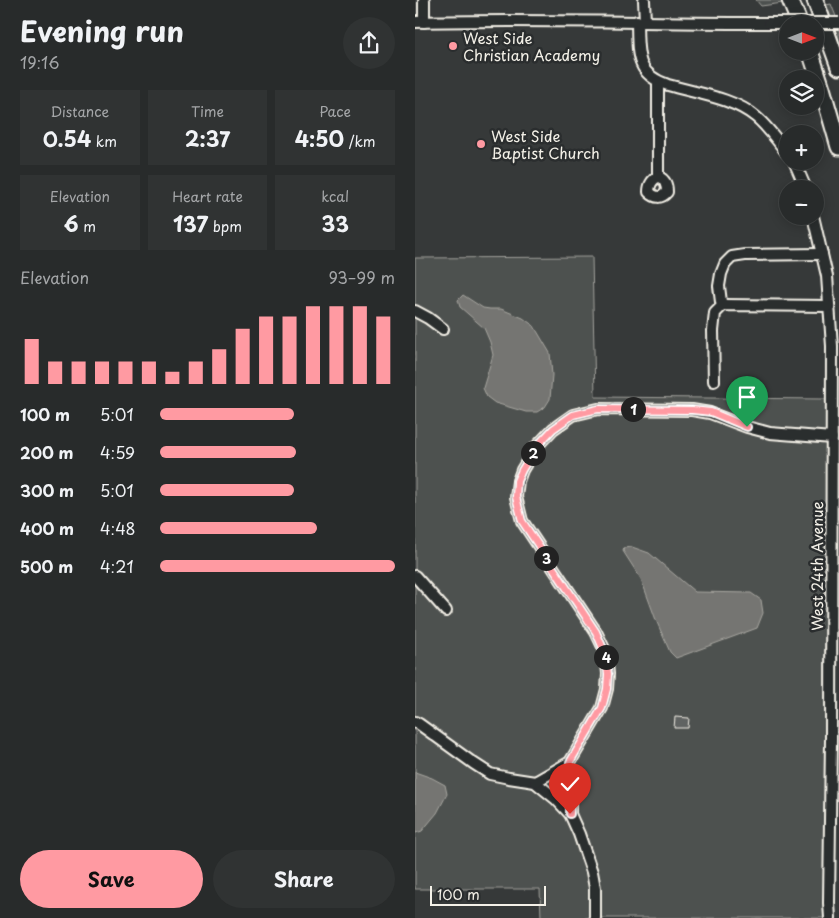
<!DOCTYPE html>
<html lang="en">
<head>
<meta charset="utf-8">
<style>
  :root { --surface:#282b2b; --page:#303333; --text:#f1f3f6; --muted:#a5a7a9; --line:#444747; --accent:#ff9aa2 }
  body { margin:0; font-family:"Playpen Sans",sans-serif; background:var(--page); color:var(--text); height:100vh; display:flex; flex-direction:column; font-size:19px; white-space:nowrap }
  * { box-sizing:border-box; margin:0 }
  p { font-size:16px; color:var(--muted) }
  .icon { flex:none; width:28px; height:28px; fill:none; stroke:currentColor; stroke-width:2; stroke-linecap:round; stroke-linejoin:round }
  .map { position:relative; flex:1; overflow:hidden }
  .sheet { display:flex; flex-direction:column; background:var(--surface); width:415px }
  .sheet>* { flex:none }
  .needle { width:32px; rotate:90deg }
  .buttons { position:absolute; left:364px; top:15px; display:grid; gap:10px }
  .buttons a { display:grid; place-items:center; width:45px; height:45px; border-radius:50%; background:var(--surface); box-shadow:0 2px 12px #0003,0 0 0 1px var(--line); font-size:25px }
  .scale { position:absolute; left:15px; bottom:12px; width:116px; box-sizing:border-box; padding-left:5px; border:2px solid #f4f1e8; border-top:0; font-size:14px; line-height:18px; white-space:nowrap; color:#f4f1e8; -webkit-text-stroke:4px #2a2d2e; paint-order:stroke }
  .pin { position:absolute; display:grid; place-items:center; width:42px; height:42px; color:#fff; margin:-51px -21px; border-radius:50% 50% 50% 0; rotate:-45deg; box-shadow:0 0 5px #0007 }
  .pin .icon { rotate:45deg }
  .km { position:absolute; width:25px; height:25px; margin:-12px; border-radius:50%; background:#222; color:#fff; font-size:14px; line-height:25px; text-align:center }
  .round { display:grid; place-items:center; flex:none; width:52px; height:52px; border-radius:26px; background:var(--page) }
  .summary { display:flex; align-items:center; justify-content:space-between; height:85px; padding:0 20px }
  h1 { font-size:28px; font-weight:700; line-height:38px }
  .figures { display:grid; grid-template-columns:repeat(3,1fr); gap:8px; height:85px; padding:5px 20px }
  .figures div { display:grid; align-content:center; border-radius:0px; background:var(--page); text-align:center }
  .figures b { font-size:21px; font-weight:700 }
  .figures small { font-size:14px; font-weight:400 }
  .figures p { font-size:14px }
  .chart { height:140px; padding:10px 20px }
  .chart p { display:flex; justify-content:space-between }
  .chart svg { width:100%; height:90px; margin-top:5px; stroke:var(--accent); stroke-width:6 }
  .action { display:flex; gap:10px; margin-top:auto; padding:10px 20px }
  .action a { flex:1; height:58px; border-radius:30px; background:var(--accent); color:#111; font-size:20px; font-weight:700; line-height:58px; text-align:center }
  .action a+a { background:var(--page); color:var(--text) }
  ul { padding:0 20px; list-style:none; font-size:16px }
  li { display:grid; grid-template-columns:80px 60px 1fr; align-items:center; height:38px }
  li i { height:12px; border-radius:6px; background:var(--accent) }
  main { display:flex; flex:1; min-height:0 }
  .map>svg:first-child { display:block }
  .green { fill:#4e514f; stroke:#a1a19c }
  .water { fill:#757572; stroke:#a8a7a1 }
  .building { fill:#616362; stroke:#f4f1e8 }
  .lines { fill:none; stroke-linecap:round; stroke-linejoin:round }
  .minor-casing { stroke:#f4f1e8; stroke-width:14 }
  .highway-casing { stroke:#f4f1e8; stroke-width:19 }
  .minor { stroke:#2a2d2e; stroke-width:10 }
  .highway { stroke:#2a2d2e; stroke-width:15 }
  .minor-bridge-casing { stroke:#f4f1e8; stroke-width:14; stroke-linecap:butt }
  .minor-bridge { stroke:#2a2d2e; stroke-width:10 }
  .route-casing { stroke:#fff; stroke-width:10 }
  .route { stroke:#ff9aa2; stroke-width:6 }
  .poi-dot { fill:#ff9aa2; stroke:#2a2d2e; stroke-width:2 }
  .labels { text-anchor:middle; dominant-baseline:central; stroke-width:5; stroke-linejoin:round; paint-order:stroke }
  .poi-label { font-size:15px; fill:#f4f1e8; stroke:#2a2d2e; text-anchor:start }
  .street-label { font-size:15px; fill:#f4f1e8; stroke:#2a2d2e }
</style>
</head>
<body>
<main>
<section class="sheet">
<div class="summary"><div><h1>Evening run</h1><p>19:16</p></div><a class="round"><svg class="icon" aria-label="share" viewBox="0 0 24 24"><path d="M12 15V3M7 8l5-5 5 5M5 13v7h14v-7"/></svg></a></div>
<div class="figures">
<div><p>Distance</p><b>0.54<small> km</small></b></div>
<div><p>Time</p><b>2:37</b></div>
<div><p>Pace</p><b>4:50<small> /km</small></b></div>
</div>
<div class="figures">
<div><p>Elevation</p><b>6<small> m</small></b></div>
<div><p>Heart rate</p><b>137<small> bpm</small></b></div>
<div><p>kcal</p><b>33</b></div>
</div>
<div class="chart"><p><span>Elevation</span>93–99 m</p>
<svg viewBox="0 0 160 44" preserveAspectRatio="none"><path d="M5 44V22M15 44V33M25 44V33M35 44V33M45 44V33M55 44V33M65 44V38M75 44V33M85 44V27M95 44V17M105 44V11M115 44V11M125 44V6M135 44V6M145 44V6M155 44V11"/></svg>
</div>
<ul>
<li><b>100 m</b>5:01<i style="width:57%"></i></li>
<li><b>200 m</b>4:59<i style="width:58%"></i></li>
<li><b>300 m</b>5:01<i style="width:57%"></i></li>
<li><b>400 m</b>4:48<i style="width:67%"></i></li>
<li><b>500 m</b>4:21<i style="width:100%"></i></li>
</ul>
<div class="action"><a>Save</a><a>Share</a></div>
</section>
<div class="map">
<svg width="424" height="918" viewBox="0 0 424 918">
  <rect width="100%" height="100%" fill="#363939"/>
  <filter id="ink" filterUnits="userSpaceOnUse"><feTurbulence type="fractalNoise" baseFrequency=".02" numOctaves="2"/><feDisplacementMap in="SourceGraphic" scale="10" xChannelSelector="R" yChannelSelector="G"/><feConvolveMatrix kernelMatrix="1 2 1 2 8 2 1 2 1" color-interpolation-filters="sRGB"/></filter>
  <g filter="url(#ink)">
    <g class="green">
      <path d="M341 0H367L368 3 346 6Z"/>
      <path d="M416 4 424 24V42L411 5Z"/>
      <path d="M177 257 180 397 411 399 409 918H126L125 889H0V258Z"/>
    </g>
    <g class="water">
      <path d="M48 295 68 308 75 309H86L108 318 119 326 135 353 137 375 135 399 130 407 122 412H111L80 403 72 397 68 388 78 355 75 342 69 328 45 307 43 300Z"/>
      <path d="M217 547 234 553 280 592 336 593 346 600 348 613 342 628 261 658 255 652 241 620 226 579 208 551 209 548Z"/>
      <path d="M0 772 17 778 30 785 32 794 22 813 7 831 1 833 0 832Z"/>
    </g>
    <path class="building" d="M260 717 274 718 273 728H259Z"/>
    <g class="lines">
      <g class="minor-casing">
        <g id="minor">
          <path d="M9 0V22"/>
          <path d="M229 0 230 21"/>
          <path d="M222 21C223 52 219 74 253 85 280 93 319 98 341 117 353 127 363 141 372 153"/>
          <path d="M0 22C118 19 236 23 354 23"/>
          <path d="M379 161 391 189"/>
          <path d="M243 176V82"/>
          <path d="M243 176C250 180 252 184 252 192 246 199 240 198 234 192 234 184 237 181 243 176Z"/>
          <path d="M398 216 412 276 417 346 416 740 414 903 415 918"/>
          <path d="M308 305 306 302 304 286 306 274 310 264 317 257 330 255 407 254"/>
          <path d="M0 311 13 318 28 329"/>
          <path d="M299 381 298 331 300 313 308 305 414 306"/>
          <path d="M0 576 31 611"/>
          <path d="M0 722 4 724 58 763 75 774 94 778 120 782 141 799 155 814 164 834 177 872 180 888V918"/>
          <path d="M120 782 155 762"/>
          <path d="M155 814V762L187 708 192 689 193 674 191 653 181 632 107 521 101 497 103 481 107 470 121 447 138 429 158 415 183 409 277 410 295 413 332 427 355 433 417 438"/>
        </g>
      </g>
      <g class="highway-casing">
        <g id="highway">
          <path d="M375 0 385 24"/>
          <path d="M400 0 424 67"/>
          <path d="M395 51 407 88 424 147"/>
        </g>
      </g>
      <use href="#minor" class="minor"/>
      <use href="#highway" class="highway"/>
      <g class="minor-bridge-casing">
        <path id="minor-bridge" d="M354 23H424"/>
      </g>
      <use href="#minor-bridge" class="minor-bridge"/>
    </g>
  </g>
  <g class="lines" filter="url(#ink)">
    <g class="route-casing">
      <path id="route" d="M155 814V762L187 708 192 689 193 674 190 653 181 632 107 521 101 497 102 481 107 470 121 447 138 429 158 415 183 409 277 410 296 412 332 427"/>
    </g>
    <use href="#route" class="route"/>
  </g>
  <g class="poi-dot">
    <circle cx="38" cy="46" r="5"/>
    <circle cx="66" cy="144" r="5"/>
  </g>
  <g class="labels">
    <g class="poi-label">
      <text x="48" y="37">West Side<tspan x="48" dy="17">Christian Academy</tspan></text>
      <text x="76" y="135">West Side<tspan x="76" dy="17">Baptist Church</tspan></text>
    </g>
    <g class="street-label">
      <text transform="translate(401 566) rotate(-90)">West 24th Avenue</text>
    </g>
  </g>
</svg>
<div class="buttons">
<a><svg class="needle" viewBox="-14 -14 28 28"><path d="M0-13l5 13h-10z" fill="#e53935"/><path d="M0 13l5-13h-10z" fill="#a5a7a9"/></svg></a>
<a><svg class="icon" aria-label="layers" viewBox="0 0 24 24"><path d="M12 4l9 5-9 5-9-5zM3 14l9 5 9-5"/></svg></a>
<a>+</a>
<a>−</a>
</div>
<div class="scale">100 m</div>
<div class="pin" style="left:332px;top:427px;background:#1e9e55"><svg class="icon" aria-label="arrive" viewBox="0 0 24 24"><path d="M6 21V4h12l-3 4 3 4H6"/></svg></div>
<div class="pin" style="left:155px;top:814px;background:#d93025"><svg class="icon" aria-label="check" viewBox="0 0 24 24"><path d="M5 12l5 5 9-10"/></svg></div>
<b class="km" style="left:218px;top:409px">1</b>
<b class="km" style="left:118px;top:453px">2</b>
<b class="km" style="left:131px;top:558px">3</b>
<b class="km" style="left:191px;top:657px">4</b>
</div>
</main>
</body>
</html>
